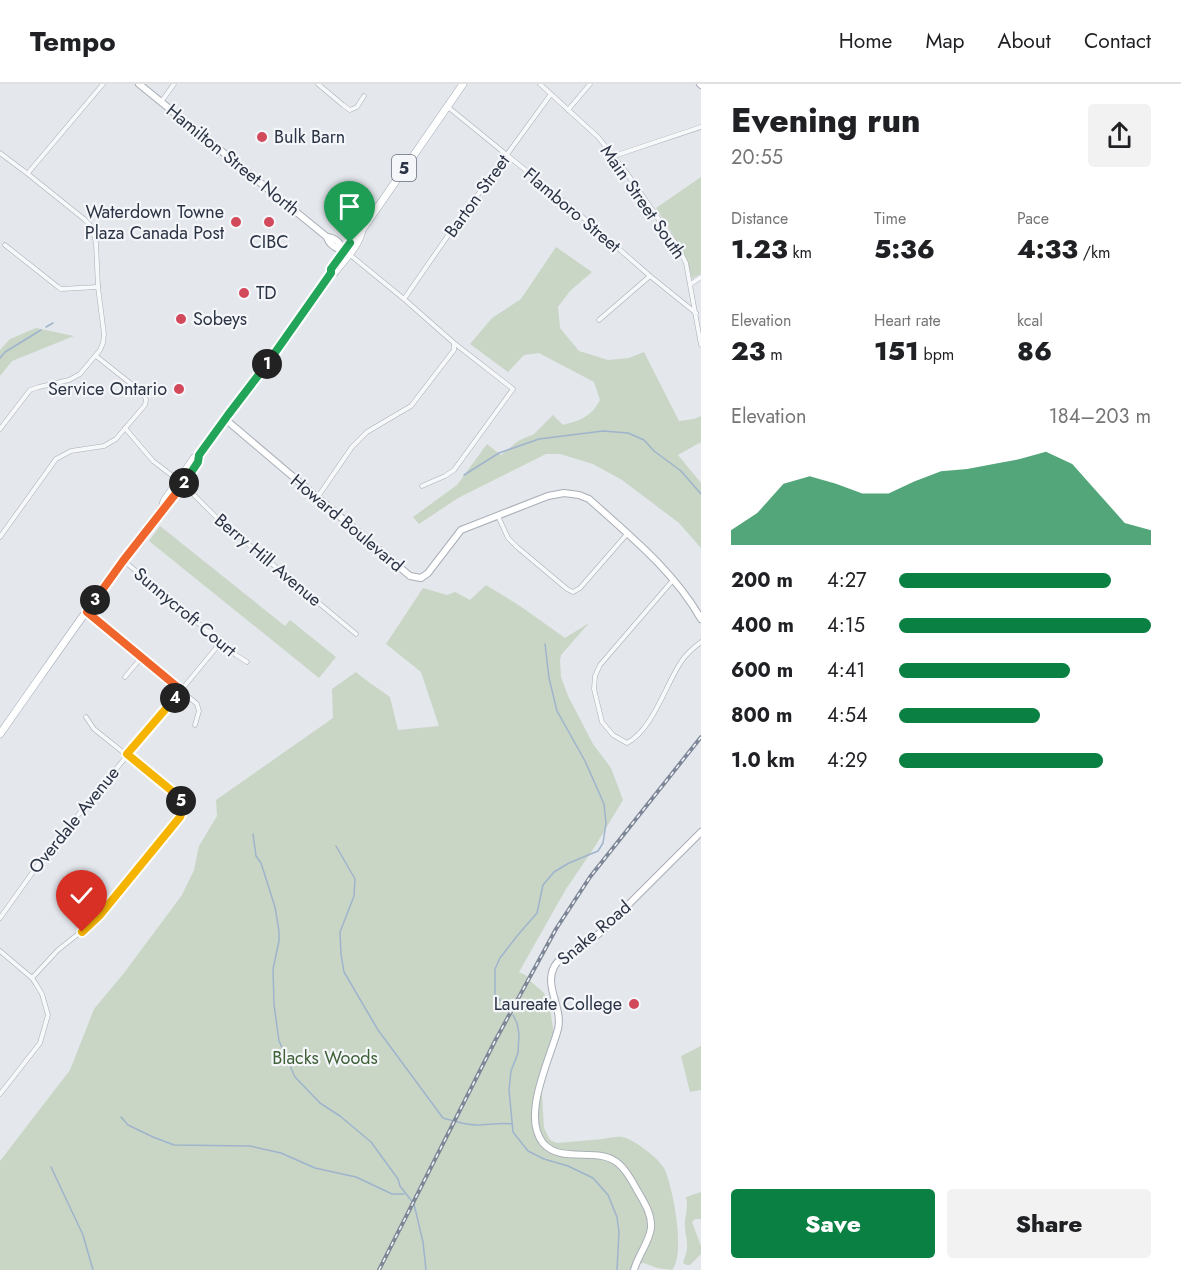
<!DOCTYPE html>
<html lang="en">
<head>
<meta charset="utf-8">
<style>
  :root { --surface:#fff; --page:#f2f2f2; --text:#202124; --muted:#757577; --line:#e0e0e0; --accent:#0b8043 }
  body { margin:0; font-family:Jost,sans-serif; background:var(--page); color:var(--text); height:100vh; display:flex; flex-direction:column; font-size:22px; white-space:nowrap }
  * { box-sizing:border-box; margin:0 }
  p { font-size:20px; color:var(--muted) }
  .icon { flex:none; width:33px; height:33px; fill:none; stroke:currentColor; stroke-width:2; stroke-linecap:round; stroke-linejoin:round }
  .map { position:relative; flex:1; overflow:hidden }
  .drawer { display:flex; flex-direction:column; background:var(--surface); width:480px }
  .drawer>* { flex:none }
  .pin { position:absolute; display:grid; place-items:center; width:51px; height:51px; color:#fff; margin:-62px -26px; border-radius:50% 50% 50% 0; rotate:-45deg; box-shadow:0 0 6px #0007 }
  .pin .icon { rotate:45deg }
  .km { position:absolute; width:30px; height:30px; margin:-15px; border-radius:50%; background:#222; color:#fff; font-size:16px; line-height:30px; text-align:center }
  .round { display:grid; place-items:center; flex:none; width:63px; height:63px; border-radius:6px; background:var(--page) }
  .head { display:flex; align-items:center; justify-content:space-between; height:102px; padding:0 30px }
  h1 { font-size:33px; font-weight:800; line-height:45px }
  .metrics { display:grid; grid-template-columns:repeat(3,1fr); gap:9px; height:102px; padding:6px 30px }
  .metrics div { display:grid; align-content:center }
  .metrics b { font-size:26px; font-weight:800 }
  .metrics small { font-size:16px; font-weight:400 }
  .metrics p { font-size:16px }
  .chart { height:168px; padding:12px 30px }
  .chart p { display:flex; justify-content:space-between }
  .chart svg { width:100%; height:108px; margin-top:6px; fill:var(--accent); opacity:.7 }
  .primary-button { display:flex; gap:12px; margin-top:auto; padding:12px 30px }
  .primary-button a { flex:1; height:69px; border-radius:6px; background:var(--accent); color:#fff; font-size:24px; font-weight:800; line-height:69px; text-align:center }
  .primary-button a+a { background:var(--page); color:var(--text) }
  ul { padding:0 30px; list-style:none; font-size:20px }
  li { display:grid; grid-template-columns:96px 72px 1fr; align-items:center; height:45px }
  li i { height:15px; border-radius:8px; background:var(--accent) }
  header { display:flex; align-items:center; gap:36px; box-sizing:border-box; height:84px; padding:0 30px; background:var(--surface); border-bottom:2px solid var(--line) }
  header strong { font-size:28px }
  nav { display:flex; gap:33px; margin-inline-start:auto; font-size:21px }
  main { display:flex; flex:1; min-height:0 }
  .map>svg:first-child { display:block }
  .green { fill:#c9d6c5 }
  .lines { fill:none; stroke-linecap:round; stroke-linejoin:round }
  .stream { stroke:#9fb4cc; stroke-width:1.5 }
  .street-casing { stroke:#a9aeb7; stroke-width:5 }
  .secondary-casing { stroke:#a9aeb7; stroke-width:8 }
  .primary-casing { stroke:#a3abb8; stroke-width:8 }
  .street { stroke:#f7f8fa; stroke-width:4 }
  .secondary { stroke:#fff; stroke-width:6 }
  .primary { stroke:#fff; stroke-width:7 }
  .rail-casing { stroke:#7d8696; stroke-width:4 }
  .rail { stroke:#f4f6f9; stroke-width:1.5; stroke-dasharray:4.5; stroke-linecap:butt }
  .split-1-casing { stroke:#fff; stroke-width:12 }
  .split-2-casing { stroke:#fff; stroke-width:12 }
  .split-3-casing { stroke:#fff; stroke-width:12 }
  .split-4-casing { stroke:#fff; stroke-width:12 }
  .split-5-casing { stroke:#fff; stroke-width:12 }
  .split-6-casing { stroke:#fff; stroke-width:12 }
  .split-1 { stroke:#22a559; stroke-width:8 }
  .split-2 { stroke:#22a559; stroke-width:8 }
  .split-3 { stroke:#f0652b; stroke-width:8 }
  .split-4 { stroke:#f0652b; stroke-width:8 }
  .split-5 { stroke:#f5b400; stroke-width:8 }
  .split-6 { stroke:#f5b400; stroke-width:8 }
  .poi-dot { fill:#d1495b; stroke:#f4f6f9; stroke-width:2 }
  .labels { text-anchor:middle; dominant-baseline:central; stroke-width:4.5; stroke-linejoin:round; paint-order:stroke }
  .shield { fill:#f4f6f9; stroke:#676e7b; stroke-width:1.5 }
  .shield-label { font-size:16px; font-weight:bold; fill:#2b3445 }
  .poi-label { font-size:18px; fill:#2b3445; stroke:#f4f6f9; text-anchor:start }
  .street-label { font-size:18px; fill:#2b3445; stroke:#f4f6f9 }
  .park-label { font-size:18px; fill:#3f6138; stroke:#f4f6f9 }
</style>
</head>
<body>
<header>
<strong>Tempo</strong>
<nav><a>Home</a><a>Map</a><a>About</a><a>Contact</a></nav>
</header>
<main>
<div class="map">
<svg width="701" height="1186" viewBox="0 0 701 1186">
  <rect width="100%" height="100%" fill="#e4e7ec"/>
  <g class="green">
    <path d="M701 93V189L692 195C686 167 672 149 656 124Z"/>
    <path d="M556 163 592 188 570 207 558 223 560 244 579 267 608 276 629 274 644 268 679 337 694 335 701 332V358L678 371 701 399V464L679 439 622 396 593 380 560 370H546L458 414 419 440 413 433 457 401 487 360 501 371 518 357 534 350 553 331 563 341C581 336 591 333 600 316L594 298 539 269 524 271 508 288 470 260 492 234 521 215Z"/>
    <path d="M36 244 74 252 12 277 0 292V266L10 255Z"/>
    <path d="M160 442 285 542 290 536 336 573 319 594 149 457Z"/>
    <path d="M486 501 520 522 565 554 589 539 561 571 560 577 561 593 568 612 593 660 611 684 623 716 594 764 566 805 519 888 527 892 529 896 544 909 549 918 554 951 541 995 544 1044 550 1056 557 1059C572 1058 588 1056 603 1055 609 1054 617 1052 622 1053 634 1055 660 1075 665 1086 673 1105 686 1170 672 1186L657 1184 644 1179 632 1181 630 1186H0V1077L70 986 94 925 124 889 182 811 194 786 199 762 217 732 216 716 333 634 332 605 356 588 363 594 390 613 398 646 439 642 421 588 386 560 423 504 447 511 455 508 470 516Z"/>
    <path d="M701 962V1006L690 1008 681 972Z"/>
    <path d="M701 1108V1135H695L692 1138 701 1162V1170L690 1181H687L683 1179C685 1172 688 1166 687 1159 687 1154 685 1149 685 1144 684 1132 689 1126 686 1113Z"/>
  </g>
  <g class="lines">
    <g class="stream">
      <path d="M46 243 53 239"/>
      <path d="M0 274 5 268 41 246"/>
      <path d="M464 391 499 369 539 355 603 347 628 349 644 356 654 367 681 387 701 410"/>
      <path d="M253 750 256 772 261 779 275 823 279 847V857L273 885 274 920 279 957 295 993 320 1019 340 1032 371 1058 398 1095 400 1102 414 1120 423 1158 426 1186"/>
      <path d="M336 762 355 795 354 812 340 848 341 870 344 888 378 946 443 1034C454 1037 465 1041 477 1041 488 1041 500 1038 512 1040"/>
      <path d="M508 926 495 910V885L500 874 517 852 537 829 543 801 554 788 569 779 598 767 603 759 606 739 604 720 585 677 557 627 549 594 545 560"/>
      <path d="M513 931 517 939 519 950 518 969 511 987 509 1006 513 1048 528 1067 544 1075 568 1082 593 1094 608 1111 617 1133 619 1148 617 1186"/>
      <path d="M121 1033 128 1041 153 1053 174 1061 250 1062 281 1069 315 1084 356 1093 392 1110H404"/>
      <path d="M51 1083 83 1151 93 1186"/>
    </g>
    <g class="street-casing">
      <g id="street">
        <path d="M318 0 343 21 350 26 357 23 364 12"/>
        <path d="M540 0 598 53 626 88 678 163 686 179 701 261"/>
        <path d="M161 18 174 0"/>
        <path d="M448 23 572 124 650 192 696 229"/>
        <path d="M568 26 590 0"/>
        <path d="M0 69 28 90 84 135 92 143 96 159 98 203 104 250 103 259 100 266 80 290 69 296 39 303 30 306 0 345"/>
        <path d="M614 72 701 43"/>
        <path d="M28 89 103 0"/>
        <path d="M5 161 58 203 61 205 98 203"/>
        <path d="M349 170 404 215 454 259 513 305 454 386 445 392 422 402"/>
        <path d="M691 200 701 193"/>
        <path d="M404 215 447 153 551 10"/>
        <path d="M599 236 650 192"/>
        <path d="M125 344 153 377 183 400 217 434 356 550"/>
        <path d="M317 414 352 363 367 348 411 322 454 266V260"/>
        <path d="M498 432 508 454 517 463 567 505 573 508 580 504 627 450"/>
        <path d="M0 453 56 375 71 367 104 362 116 355 145 321 146 316 144 310 96 272"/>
        <path d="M124 477 236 571 247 578"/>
        <path d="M673 496 600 581 595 592 594 605 602 638 613 651 627 659C653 645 665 602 681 578 686 570 693 564 701 558"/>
        <path d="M87 528 197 620 199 627 195 641"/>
        <path d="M125 593 141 574"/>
        <path d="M0 834 45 771 221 558"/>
        <path d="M0 867 32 894 36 900 42 910 48 931 40 959 0 1010"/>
        <path d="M32 894 58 866 82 847 100 831 180 733C184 725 182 720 178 712L94 645 86 633"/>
      </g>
    </g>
    <g class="secondary-casing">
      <g id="secondary">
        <path d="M139 0 327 153C329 161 337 165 345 167"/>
        <path d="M700 0 701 1"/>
        <path d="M327 153C338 154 340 161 346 168"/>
        <path d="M225 335 410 492 421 494 428 489 461 446 548 412 564 409 579 411 589 415C630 452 674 487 701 535"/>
        <path d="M634 1186C638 1171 649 1159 651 1144 652 1130 644 1118 637 1106 632 1097 627 1087 619 1080 598 1061 562 1081 543 1059 521 1032 550 975 558 945 563 924 544 903 554 883 560 872 576 866 587 859 592 856 596 852 601 848L701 748"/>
      </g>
    </g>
    <g class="primary-casing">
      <g id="primary">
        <path d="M331 189V185L356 151 362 146"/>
        <path d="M162 425 164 417 194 374 199 371 225 335 269 278 331 189 335 188C344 176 359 162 362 146L463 0"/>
        <path d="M0 650C41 592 81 533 123 477 148 443 175 412 198 378L199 371"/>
      </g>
    </g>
    <use href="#street" class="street"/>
    <use href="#secondary" class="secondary"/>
    <use href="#primary" class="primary"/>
    <g class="rail-casing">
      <path id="rail" d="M379 1186 495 957 556 845 590 793 701 653"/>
    </g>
    <use href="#rail" class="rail"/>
  </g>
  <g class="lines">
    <g class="split-1-casing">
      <path id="split-1" d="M267 280 331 189V185L350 159"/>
    </g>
    <g class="split-2-casing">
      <path id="split-2" d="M184 399 198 378 199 371 228 331 267 280"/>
    </g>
    <g class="split-3-casing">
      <path id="split-3" d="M95 516 123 477 184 399"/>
    </g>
    <g class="split-4-casing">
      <path id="split-4" d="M95 516 87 528 181 606 175 614"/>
    </g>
    <g class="split-5-casing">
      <path id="split-5" d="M175 614 127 670 178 712 181 717"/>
    </g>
    <g class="split-6-casing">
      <path id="split-6" d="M82 848 100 831 180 733 183 726 181 717"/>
    </g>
    <use href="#split-1" class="split-1"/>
    <use href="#split-2" class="split-2"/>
    <use href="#split-3" class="split-3"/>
    <use href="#split-4" class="split-4"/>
    <use href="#split-5" class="split-5"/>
    <use href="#split-6" class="split-6"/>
  </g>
  <g class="poi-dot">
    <circle cx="262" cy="53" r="6"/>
    <circle cx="236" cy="138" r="6"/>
    <circle cx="269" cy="138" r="6"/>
    <circle cx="244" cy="209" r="6"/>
    <circle cx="181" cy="235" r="6"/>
    <circle cx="179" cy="305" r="6"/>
    <circle cx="634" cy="920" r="6"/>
  </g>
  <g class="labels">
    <rect class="shield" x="392" y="71" width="24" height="26" rx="4.5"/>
    <g class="shield-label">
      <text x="404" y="84">5</text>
    </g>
    <g class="poi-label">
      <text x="274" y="53">Bulk Barn</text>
      <text x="224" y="128" text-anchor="end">Waterdown Towne<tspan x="224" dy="21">Plaza Canada Post</tspan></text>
      <text x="269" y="158" text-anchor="middle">CIBC</text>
      <text x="256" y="209">TD</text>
      <text x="193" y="235">Sobeys</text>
      <text x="167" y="305" text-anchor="end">Service Ontario</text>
      <text x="622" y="920" text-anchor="end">Laureate College</text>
    </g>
    <g class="street-label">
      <text transform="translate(233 76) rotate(39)">Hamilton Street North</text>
      <text transform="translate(477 112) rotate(-54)">Barton Street</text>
      <text transform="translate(643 118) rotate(55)">Main Street South</text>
      <text transform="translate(572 126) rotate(40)">Flamboro Street</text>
      <text transform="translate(347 439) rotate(40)">Howard Boulevard</text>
      <text transform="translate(268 476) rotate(40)">Berry Hill Avenue</text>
      <text transform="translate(185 528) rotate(40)">Sunnycroft Court</text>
      <text transform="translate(74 736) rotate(-51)">Overdale Avenue</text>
      <text transform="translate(594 849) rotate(-40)">Snake Road</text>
    </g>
    <g class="park-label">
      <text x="325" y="974">Blacks Woods</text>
    </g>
  </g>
</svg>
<div class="pin" style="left:350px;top:159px;background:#1e9e55"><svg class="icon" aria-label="arrive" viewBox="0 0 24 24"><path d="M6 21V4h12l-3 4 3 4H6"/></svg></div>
<div class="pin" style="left:82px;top:848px;background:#d93025"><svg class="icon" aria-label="check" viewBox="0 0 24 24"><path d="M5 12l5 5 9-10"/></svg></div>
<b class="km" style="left:267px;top:280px">1</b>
<b class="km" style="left:184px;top:399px">2</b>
<b class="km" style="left:95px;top:516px">3</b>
<b class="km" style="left:175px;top:614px">4</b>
<b class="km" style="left:181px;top:717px">5</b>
</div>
<section class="drawer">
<div class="head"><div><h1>Evening run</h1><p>20:55</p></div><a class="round"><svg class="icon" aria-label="share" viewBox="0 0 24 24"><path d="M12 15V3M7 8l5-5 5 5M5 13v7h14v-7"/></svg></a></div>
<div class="metrics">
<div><p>Distance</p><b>1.23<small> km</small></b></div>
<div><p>Time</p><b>5:36</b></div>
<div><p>Pace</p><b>4:33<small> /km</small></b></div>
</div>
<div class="metrics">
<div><p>Elevation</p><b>23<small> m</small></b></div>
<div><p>Heart rate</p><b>151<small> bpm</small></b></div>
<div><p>kcal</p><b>86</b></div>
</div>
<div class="chart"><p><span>Elevation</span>184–203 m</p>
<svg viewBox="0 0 160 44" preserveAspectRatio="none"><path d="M0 44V38L10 31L20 19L30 16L40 19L50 23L60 23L70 18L80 14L90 13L100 11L110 9L120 6L130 11L140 23L150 35L160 38V44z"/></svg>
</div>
<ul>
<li><b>200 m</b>4:27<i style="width:84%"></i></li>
<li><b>400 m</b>4:15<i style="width:100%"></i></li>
<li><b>600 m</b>4:41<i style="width:68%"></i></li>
<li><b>800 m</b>4:54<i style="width:56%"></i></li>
<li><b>1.0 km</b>4:29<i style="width:81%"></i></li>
</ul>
<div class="primary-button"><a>Save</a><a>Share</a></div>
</section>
</main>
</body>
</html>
